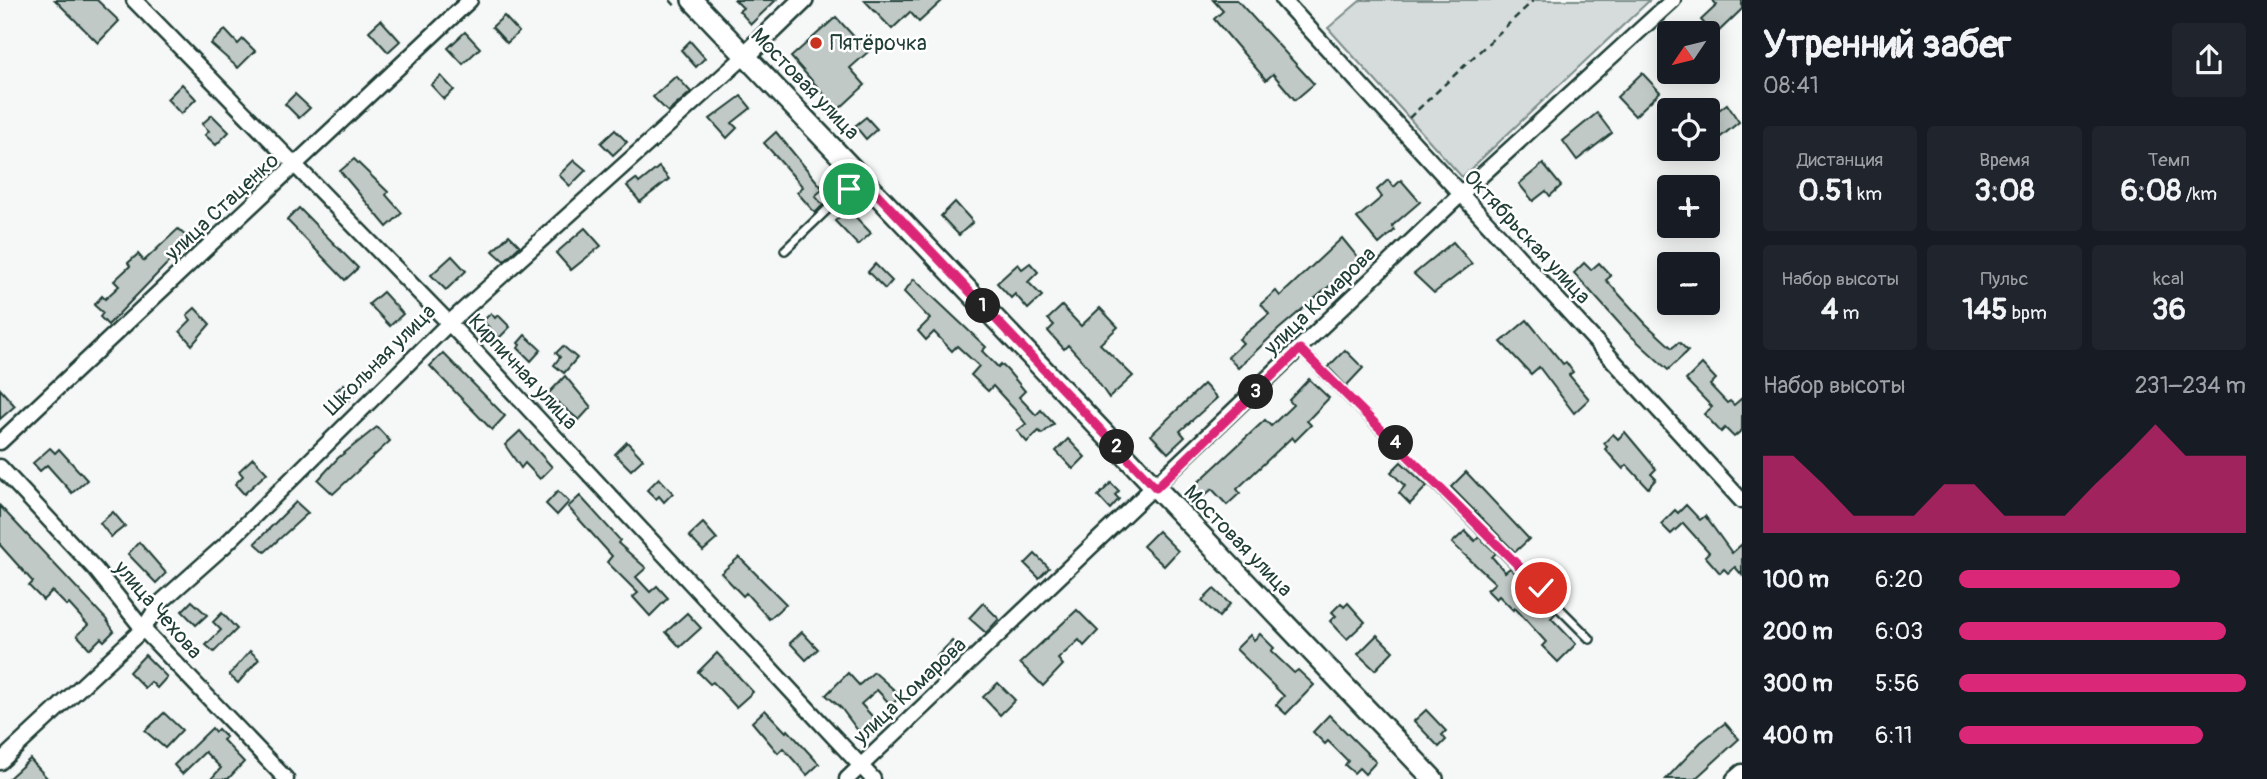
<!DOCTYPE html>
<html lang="ru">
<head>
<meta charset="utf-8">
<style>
  :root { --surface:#171b24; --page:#20242c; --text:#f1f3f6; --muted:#9ea1a6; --accent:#db2777 }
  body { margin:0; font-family:Pangolin,sans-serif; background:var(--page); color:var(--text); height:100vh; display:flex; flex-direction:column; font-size:26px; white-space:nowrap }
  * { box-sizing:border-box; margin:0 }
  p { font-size:23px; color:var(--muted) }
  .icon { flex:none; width:38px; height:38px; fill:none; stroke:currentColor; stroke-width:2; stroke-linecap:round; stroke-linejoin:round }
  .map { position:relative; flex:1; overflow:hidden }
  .side { display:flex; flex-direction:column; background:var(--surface); width:525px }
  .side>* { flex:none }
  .needle { width:46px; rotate:235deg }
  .buttons { position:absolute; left:1657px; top:21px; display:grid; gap:14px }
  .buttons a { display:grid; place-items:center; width:63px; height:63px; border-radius:7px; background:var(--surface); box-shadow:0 4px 18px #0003; font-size:35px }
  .pin { position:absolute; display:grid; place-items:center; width:60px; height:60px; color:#fff; margin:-30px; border:4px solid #fff; border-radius:50%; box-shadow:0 2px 7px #0007 }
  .km { position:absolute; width:35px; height:35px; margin:-18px; border-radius:50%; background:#222; color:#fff; font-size:19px; line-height:35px; text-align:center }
  .round { display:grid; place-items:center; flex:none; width:74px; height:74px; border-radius:7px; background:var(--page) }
  .summary { display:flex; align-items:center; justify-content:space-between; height:119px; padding:0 21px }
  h1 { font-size:38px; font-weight:800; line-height:52px }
  .stats { display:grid; grid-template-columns:repeat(3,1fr); gap:10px; height:119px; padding:7px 21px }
  .stats div { display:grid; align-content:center; border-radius:7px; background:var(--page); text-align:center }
  .stats b { font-size:30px; font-weight:800 }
  .stats small { font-size:19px; font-weight:400 }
  .stats p { font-size:19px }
  .chart { height:196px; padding:14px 21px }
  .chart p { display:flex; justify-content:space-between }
  .chart svg { width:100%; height:126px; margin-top:7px; fill:var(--accent); opacity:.7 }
  ul { padding:0 21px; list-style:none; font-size:23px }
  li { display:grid; grid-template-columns:112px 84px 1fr; align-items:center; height:52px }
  li i { height:18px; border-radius:9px; background:var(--accent) }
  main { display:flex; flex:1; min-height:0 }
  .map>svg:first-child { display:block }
  .green { fill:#d6dcdb; stroke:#7a8c88; stroke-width:2 }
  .building { fill:#c0c9c6; stroke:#1f3d34; stroke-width:2 }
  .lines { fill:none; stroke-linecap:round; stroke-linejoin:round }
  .service-casing { stroke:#1f3d34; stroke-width:12 }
  .minor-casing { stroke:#1f3d34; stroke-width:19 }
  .tertiary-casing { stroke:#1f3d34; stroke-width:24 }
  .path { stroke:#1f3d34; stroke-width:2.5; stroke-dasharray:7 5; stroke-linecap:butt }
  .service { stroke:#fff; stroke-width:7 }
  .minor { stroke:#fff; stroke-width:14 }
  .tertiary { stroke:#fff; stroke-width:19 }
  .route-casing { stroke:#fff; stroke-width:14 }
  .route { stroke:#db2777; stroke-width:9 }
  .poi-dot { fill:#c8321e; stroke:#fff; stroke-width:2.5 }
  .labels { text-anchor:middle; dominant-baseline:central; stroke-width:5; stroke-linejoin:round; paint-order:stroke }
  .poi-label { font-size:21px; fill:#1f3d34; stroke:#fff; text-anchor:start }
  .street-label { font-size:21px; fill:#1f3d34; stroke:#fff }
</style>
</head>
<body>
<main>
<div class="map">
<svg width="1742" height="779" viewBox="0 0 1742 779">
  <rect width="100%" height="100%" fill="#f6f7f7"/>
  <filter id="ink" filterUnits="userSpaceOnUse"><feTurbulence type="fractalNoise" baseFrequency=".0143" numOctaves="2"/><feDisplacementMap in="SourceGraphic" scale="14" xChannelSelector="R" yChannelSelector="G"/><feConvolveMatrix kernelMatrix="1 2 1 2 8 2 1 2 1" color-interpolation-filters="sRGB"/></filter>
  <g filter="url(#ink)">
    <path class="green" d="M1361 0H1650L1462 177 1328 28Z"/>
    <g class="building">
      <path d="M55 0H97L119 21 98 43Z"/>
      <path d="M735 0H776L751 24 739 11 743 8Z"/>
      <path d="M864 0H943L919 22 910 12 892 29Z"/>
      <path d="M1213 0H1237L1314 84 1295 100 1273 74 1266 80 1214 19 1223 11Z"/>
      <path d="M1712 0H1742V9L1715 35 1701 20 1717 5Z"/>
      <path d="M504 16 519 32 507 43 492 27Z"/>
      <path d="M836 17 868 52 850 68 865 85 838 110 791 57Z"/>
      <path d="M381 20 400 41 388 52 369 31Z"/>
      <path d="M225 30 238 44 243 39 255 51 238 68 211 44Z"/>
      <path d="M465 32 480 48 463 64 448 48Z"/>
      <path d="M690 41 705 58 696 67 681 50Z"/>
      <path d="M1642 73 1660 92 1635 116 1617 97Z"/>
      <path d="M441 76 454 90 444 99 431 85Z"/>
      <path d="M676 76 691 92 668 112 653 97Z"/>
      <path d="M182 84 196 99 181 114 167 99Z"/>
      <path d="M295 94 310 108 299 118 285 104Z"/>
      <path d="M741 96 751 108 732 123 737 128 727 138 710 119Z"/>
      <path d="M1727 104 1739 122 1712 144 1708 138V118Z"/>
      <path d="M1597 113 1612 133 1577 160 1563 141Z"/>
      <path d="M212 115 229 132 216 145 205 135 209 131 202 124Z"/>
      <path d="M866 117 877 129 866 139 855 126Z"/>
      <path d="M615 130 627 142 613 155 601 143Z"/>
      <path d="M776 132 823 189 815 196 823 205 815 213 797 192 803 187 764 143Z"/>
      <path d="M354 159 388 192 386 195 402 213 387 227 340 171Z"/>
      <path d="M574 160 586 170 570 186 559 175Z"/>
      <path d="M1543 164 1561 186 1550 196 1546 191 1533 201 1519 184Z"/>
      <path d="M659 167 669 179 640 202 627 186 636 179 639 183Z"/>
      <path d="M1388 180 1394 187 1401 180 1420 202 1392 226 1395 230 1379 244 1357 218 1382 197 1377 190Z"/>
      <path d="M955 202 973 222 959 235 941 216Z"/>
      <path d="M299 208 358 268 345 280 287 220Z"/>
      <path d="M848 209 871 233 858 245 835 221Z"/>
      <path d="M585 228 601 246 571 270 556 253Z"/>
      <path d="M178 229 190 240 108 325 100 317 103 313 94 305 102 296 105 299 119 286 114 281 130 266 128 263 138 254 144 261Z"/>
      <path d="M509 235 520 246 504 261 493 251Z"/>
      <path d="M1342 238 1360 260 1279 329 1238 368 1228 357 1243 343 1239 339 1269 314 1261 304 1276 291 1280 296Z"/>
      <path d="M1453 242 1472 264 1434 293 1414 274Z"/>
      <path d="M452 256 466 271 446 290 431 275Z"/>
      <path d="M1030 263 1038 272 1028 282 1042 296 1028 309 1015 294 1011 298 997 283 1018 264 1022 269Z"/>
      <path d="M1584 263 1591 270 1599 263 1611 276 1606 280 1646 324 1672 348 1679 342 1688 351 1668 370 1628 333 1574 273Z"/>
      <path d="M875 264 892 281 885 289 868 272Z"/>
      <path d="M914 279 986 347 982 351 998 367 1001 364 1008 371 1025 391 1019 397 1036 415 1041 410 1054 424 1042 434 1039 431 1027 442 1017 431 1026 424 1014 409 993 386 988 391 971 375 979 366 957 346 952 351 934 332 926 340 918 331 930 319 904 292Z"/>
      <path d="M383 292 403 314 390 326 369 304Z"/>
      <path d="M1062 306 1081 326 1100 308 1118 327 1100 344 1133 376 1109 398 1087 366 1068 345 1064 349 1048 331 1054 325 1048 319Z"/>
      <path d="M195 308 210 324 192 345 180 331 191 320 187 315Z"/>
      <path d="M491 313 495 318 498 315 510 327 499 338 483 321Z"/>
      <path d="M1527 320 1563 364 1566 362 1573 372 1569 375 1589 399 1574 413 1539 367 1531 374 1501 342Z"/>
      <path d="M525 335 541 350 531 361 518 348 520 345 518 343Z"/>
      <path d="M563 346 577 358 564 373 554 365 560 357 556 353Z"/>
      <path d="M1345 350 1363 368 1346 386 1328 367Z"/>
      <path d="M443 353 505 416 492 430 430 366Z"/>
      <path d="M1702 364 1716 379 1710 385 1727 403 1730 401 1734 405 1742 398V430L1734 437 1725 428 1721 432 1704 414 1712 407 1686 380Z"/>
      <path d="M565 376 591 407 579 420 548 394Z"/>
      <path d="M1309 379 1329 398 1307 421 1311 425 1295 441 1292 437 1237 489 1240 493 1227 505 1212 489 1203 497 1193 487 1265 420 1271 426 1293 405 1289 400Z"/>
      <path d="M344 384 354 395 344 405 333 394Z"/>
      <path d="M1204 384 1217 398 1180 431 1185 437 1168 453 1151 435Z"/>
      <path d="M0 389 15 406 0 419Z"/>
      <path d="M377 427 390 441 333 494 318 480 338 458Z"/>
      <path d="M520 431 552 467 540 479 525 463 521 468 505 445Z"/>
      <path d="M1625 432 1656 469 1651 474 1656 479 1648 488 1627 465 1623 469 1605 449 1607 447 1604 443 1613 434 1618 439Z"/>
      <path d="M1068 439 1085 457 1073 469 1056 451Z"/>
      <path d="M627 442 643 459 631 470 615 454Z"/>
      <path d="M50 448 55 453 59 449 87 480 72 493 47 465 40 471 33 463Z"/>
      <path d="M253 458 267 473 244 494 235 484 243 476 239 471Z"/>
      <path d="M1401 462 1427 486 1410 504 1399 493 1405 486 1391 472Z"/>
      <path d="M1466 472 1529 539 1515 552 1451 487Z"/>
      <path d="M659 478 673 493 664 502 659 496 656 499 647 490Z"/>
      <path d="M1111 483 1119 491 1115 495 1119 499 1110 509 1098 496Z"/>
      <path d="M558 491 569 502 557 515 546 504Z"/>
      <path d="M580 496 620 540 618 543 646 568 636 577 650 592 657 586 668 598 650 616 633 597 638 593 607 562 612 556 568 507Z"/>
      <path d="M296 502 308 513 265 552 255 543Z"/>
      <path d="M1686 505 1700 520 1705 516 1732 553 1742 544V575L1735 567 1728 573 1724 569 1720 573 1705 556 1709 552 1683 523 1671 534 1661 524 1675 510 1678 513Z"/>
      <path d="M0 506 106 619 114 631 104 641 101 638 90 649 77 635 88 625 69 604 67 606 52 591 43 600 29 586 33 582 0 545Z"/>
      <path d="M113 512 125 526 111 537 100 523Z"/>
      <path d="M703 523 717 539 703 551 689 536Z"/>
      <path d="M1158 531 1178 551 1164 566 1143 546Z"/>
      <path d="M1465 531 1475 541 1479 537 1496 553 1492 557 1505 572 1510 568 1520 577 1555 614 1551 618 1576 644 1558 662 1542 646 1546 642 1515 608 1513 610 1499 596 1496 599 1487 590 1495 583 1452 543Z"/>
      <path d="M139 542 166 573 156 583 128 554Z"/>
      <path d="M1035 554 1049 568 1039 578 1025 564Z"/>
      <path d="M739 557 786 604 769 619 746 593 743 596 721 573Z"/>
      <path d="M1214 589 1230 604 1219 617 1202 601Z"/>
      <path d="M192 601 207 615 196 625 182 611Z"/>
      <path d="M983 603 999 619 986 633 969 618Z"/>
      <path d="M1341 603 1344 607 1348 603 1365 622 1347 639 1330 621 1336 616 1332 612Z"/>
      <path d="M1077 610 1098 631 1084 646 1079 640 1058 659 1063 665 1043 686 1020 663Z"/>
      <path d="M222 613 237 629 214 652 206 645 221 630 213 622Z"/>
      <path d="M687 613 701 628 680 647 666 632Z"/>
      <path d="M802 632 818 649 806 660 790 643Z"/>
      <path d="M1260 634 1274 648 1271 651 1294 673 1298 670 1314 685 1286 714 1276 705 1284 696 1236 649 1250 635 1254 640Z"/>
      <path d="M1377 635 1393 651 1375 670 1358 654Z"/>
      <path d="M952 641 962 652 947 667 937 656Z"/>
      <path d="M250 651 259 659 238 683 229 675Z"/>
      <path d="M717 653 753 692 736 707 713 682 710 684 698 672Z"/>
      <path d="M145 655 167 677 157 688 151 682 145 688 129 672Z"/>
      <path d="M874 672 901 696 891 705 877 690 861 704 881 726 865 740 841 708 826 695 848 673 859 685Z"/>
      <path d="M998 683 1015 700 1000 715 983 697Z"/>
      <path d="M765 710 786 732 788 730 819 764 807 775 783 748 778 753 752 722Z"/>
      <path d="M1426 710 1446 731 1442 735 1446 740 1439 747 1414 721Z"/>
      <path d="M164 713 182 730 165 748 145 731Z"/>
      <path d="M1329 715 1376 762 1365 774 1359 768 1354 773 1345 765 1348 761 1328 741 1325 744 1313 732Z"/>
      <path d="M1725 723 1739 739 1695 779H1666L1701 742Z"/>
      <path d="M212 728 215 732 218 729 226 737 223 740 244 762 228 779H211L221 768 205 752 182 774 174 765Z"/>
      <path d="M30 759 48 779H8Z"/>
    </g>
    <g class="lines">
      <g class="service-casing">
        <g id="service">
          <path d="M785 250 861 177"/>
          <path d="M1300 349 1590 639"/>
        </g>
      </g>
      <g class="minor-casing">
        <g id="minor">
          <path d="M134 0 449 323 873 779"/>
          <path d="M1283 0 1742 501"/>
          <path d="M0 442 470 0"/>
          <path d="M0 467 96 570 143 629 286 779"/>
          <path d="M0 762 143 629 160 603 224 546 449 323 746 55"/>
          <path d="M847 779 1460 195 1673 0"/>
          <path d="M1734 779 1742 772"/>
        </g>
      </g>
      <g class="tertiary-casing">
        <g id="tertiary">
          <path d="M692 0 1433 779"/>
          <path d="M746 55 803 0"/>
        </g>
      </g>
      <g class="path">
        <path d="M670 0 677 8"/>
        <path d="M1409 118 1534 0"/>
      </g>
      <use href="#service" class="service"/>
      <use href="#minor" class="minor"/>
      <use href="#tertiary" class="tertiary"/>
    </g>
  </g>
  <g class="lines" filter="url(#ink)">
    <g class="route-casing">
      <path id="route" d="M849 189 861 177 1156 488 1300 349 1541 588"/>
    </g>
    <use href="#route" class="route"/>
  </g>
  <circle class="poi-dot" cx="816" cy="43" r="7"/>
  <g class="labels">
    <g class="poi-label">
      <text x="830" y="43">Пятёрочка</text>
    </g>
    <g class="street-label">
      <text transform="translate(805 84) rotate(46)">Мостовая улица</text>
      <text transform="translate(222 207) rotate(-43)">улица Стаценко</text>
      <text transform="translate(1527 237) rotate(47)">Октябрьская улица</text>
      <text transform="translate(1320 301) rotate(-44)">улица Комарова</text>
      <text transform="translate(380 360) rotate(-45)">Школьная улица</text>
      <text transform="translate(523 372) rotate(47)">Кирпичная улица</text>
      <text transform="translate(1238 541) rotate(46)">Мостовая улица</text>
      <text transform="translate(158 610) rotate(49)">улица Чехова</text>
      <text transform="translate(910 691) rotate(-43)">улица Комарова</text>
    </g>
  </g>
</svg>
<div class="buttons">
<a><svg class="needle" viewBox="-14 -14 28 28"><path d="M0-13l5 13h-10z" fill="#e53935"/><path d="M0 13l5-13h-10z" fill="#9ea1a6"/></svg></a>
<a><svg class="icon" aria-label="locate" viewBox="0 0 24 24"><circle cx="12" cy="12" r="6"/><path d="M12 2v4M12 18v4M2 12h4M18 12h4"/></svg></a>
<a>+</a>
<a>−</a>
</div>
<div class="pin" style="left:849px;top:189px;background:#1e9e55"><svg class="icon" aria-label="arrive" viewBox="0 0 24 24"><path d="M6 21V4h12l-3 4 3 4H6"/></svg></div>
<div class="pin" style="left:1541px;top:588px;background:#d93025"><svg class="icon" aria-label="check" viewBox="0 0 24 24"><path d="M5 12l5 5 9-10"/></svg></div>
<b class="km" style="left:983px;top:306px">1</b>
<b class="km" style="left:1117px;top:447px">2</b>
<b class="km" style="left:1256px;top:392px">3</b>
<b class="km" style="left:1396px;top:443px">4</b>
</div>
<section class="side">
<div class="summary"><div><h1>Утренний забег</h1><p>08:41</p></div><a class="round"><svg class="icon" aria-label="share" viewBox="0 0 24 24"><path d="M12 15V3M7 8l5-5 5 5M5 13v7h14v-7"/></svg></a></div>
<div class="stats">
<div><p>Дистанция</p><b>0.51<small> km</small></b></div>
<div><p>Время</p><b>3:08</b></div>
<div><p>Темп</p><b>6:08<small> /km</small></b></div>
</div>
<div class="stats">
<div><p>Набор высоты</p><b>4<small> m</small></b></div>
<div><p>Пульс</p><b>145<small> bpm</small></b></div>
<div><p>kcal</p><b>36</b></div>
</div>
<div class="chart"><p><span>Набор высоты</span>231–234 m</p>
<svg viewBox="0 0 160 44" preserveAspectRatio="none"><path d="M0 44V17L10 17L20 27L30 38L40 38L50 38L60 27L70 27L80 38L90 38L100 38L110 27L120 17L130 6L140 17L150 17L160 17V44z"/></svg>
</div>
<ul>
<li><b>100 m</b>6:20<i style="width:77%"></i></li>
<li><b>200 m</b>6:03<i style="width:93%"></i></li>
<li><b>300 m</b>5:56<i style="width:100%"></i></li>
<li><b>400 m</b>6:11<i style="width:85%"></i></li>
</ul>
</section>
</main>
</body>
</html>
